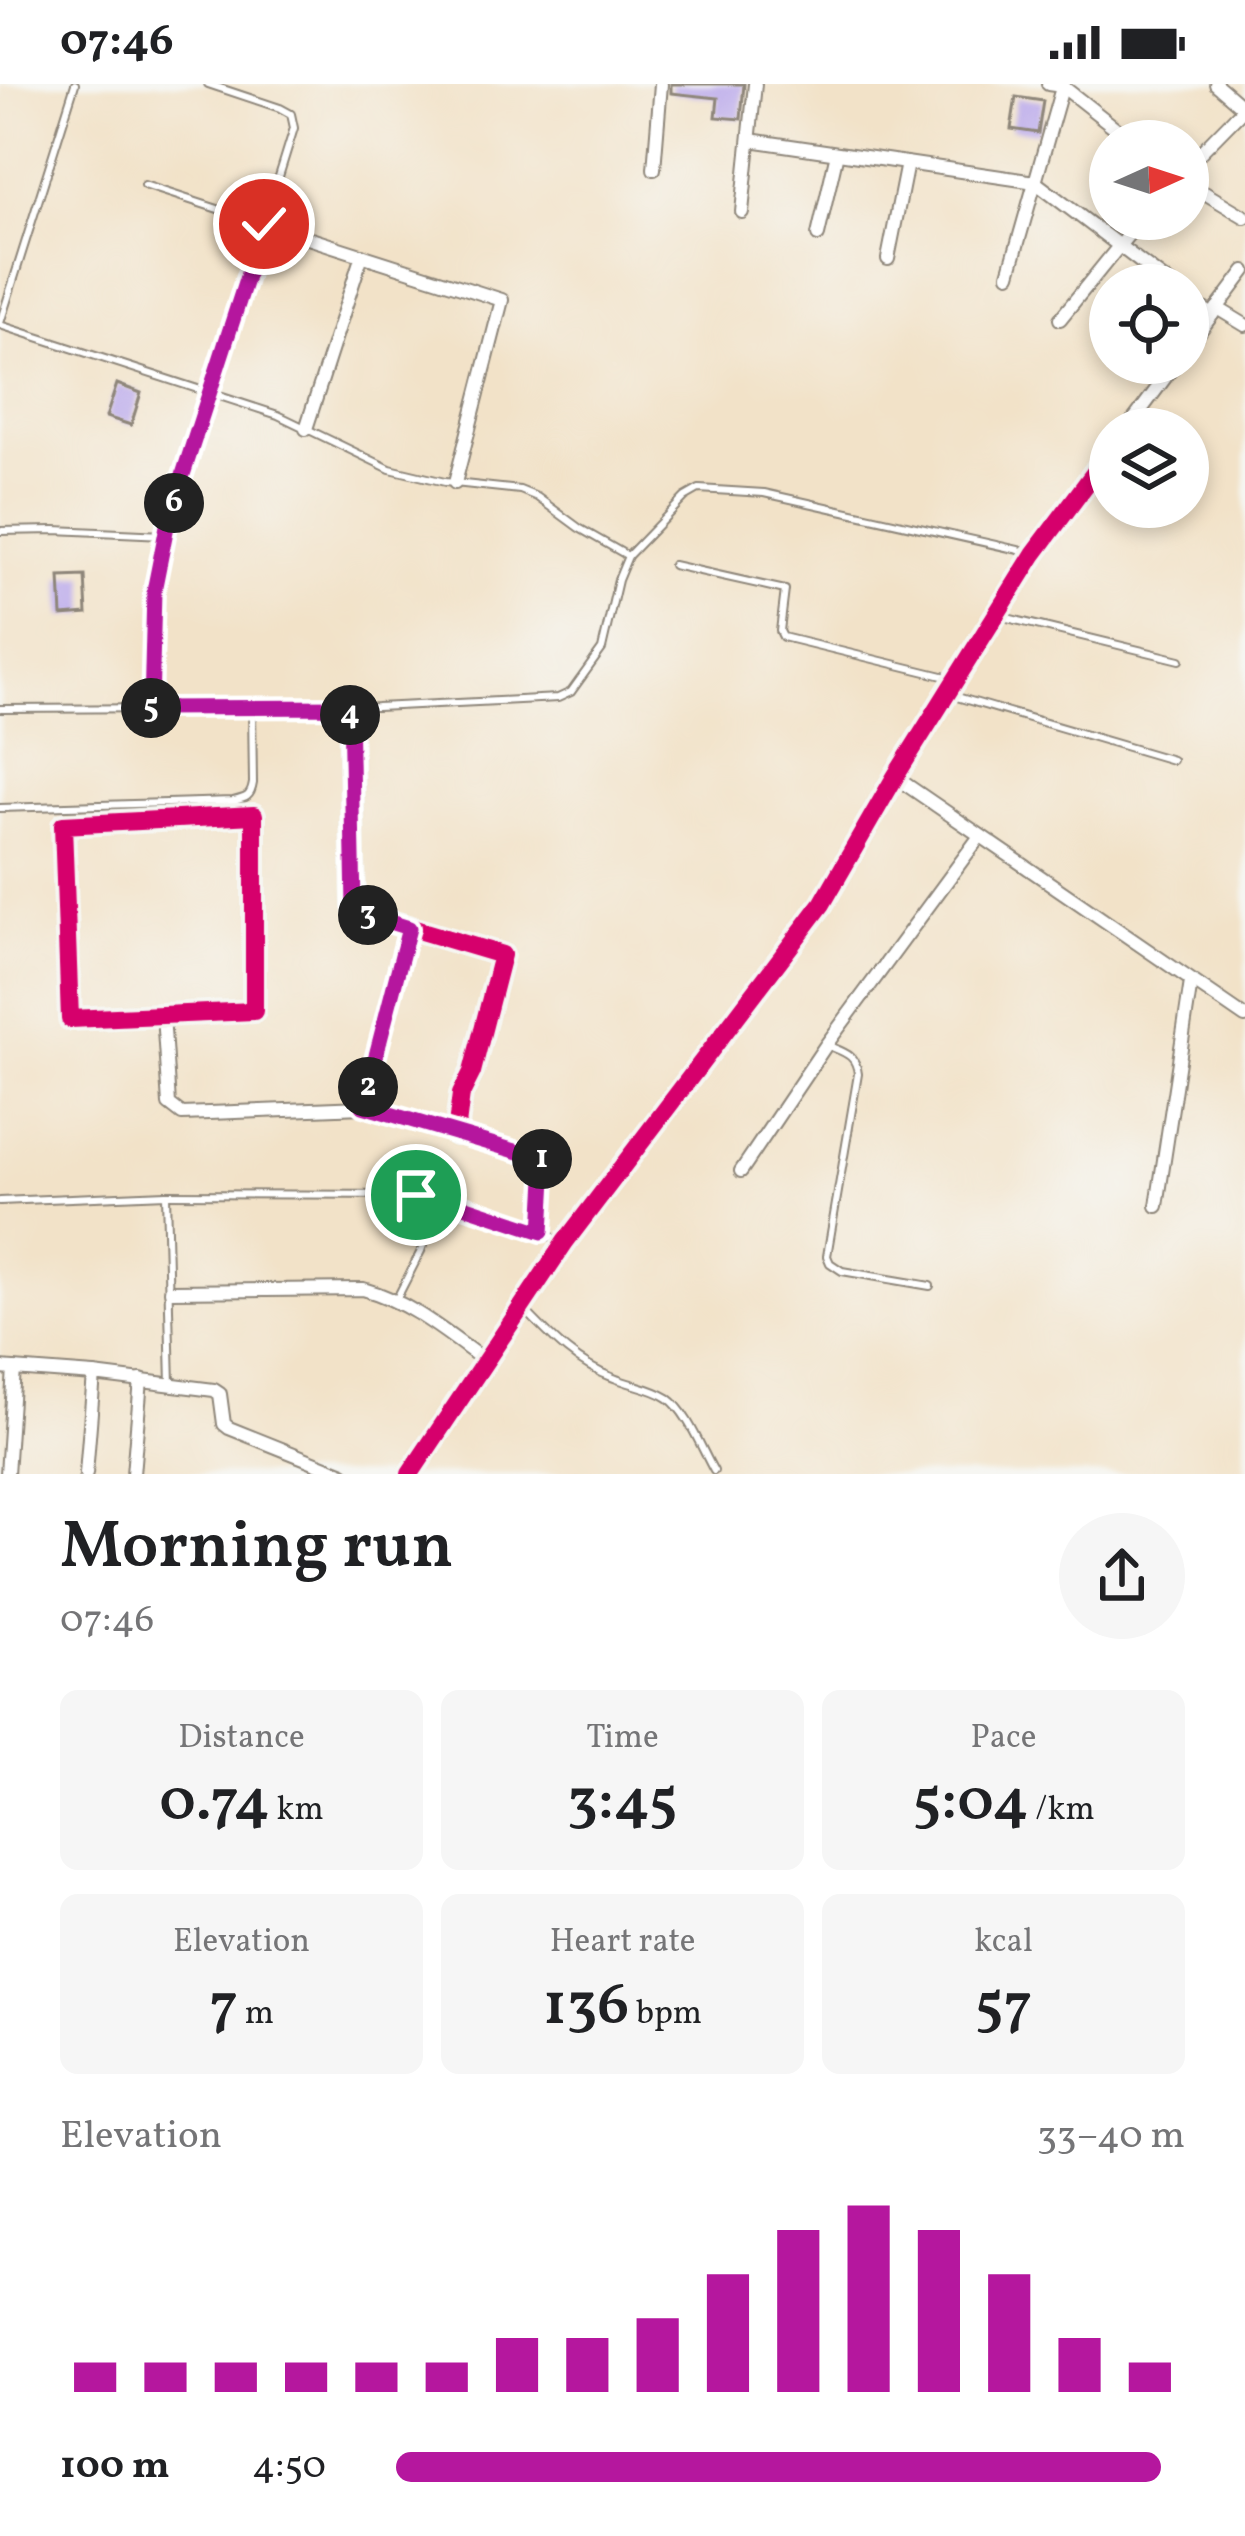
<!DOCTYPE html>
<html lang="en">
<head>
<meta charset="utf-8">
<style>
  :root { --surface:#fff; --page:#f6f6f6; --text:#202124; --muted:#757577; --accent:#b5179e }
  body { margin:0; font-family:Vollkorn,serif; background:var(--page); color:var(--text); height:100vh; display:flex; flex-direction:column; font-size:45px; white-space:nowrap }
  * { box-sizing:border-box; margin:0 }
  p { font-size:39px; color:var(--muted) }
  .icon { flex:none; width:66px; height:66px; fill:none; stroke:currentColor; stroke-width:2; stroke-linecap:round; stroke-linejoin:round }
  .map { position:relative; height:1390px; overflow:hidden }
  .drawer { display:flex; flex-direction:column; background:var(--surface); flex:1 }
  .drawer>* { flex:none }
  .needle { width:78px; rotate:87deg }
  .controls { position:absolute; left:1089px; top:36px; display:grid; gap:24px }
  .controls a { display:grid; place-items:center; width:120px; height:120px; border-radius:50%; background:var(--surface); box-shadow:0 6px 18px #0003; font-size:60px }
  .pin { position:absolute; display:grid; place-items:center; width:102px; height:102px; color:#fff; margin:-51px; border:6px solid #fff; border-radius:50%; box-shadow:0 3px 12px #0007 }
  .km { position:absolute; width:60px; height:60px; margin:-30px; border-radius:50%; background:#222; color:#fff; font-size:33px; line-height:60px; text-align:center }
  .round { display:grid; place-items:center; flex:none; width:126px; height:126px; border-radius:63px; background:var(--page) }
  .headline { display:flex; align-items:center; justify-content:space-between; height:204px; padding:0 60px }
  h1 { font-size:66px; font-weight:600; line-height:90px }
  .figures { display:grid; grid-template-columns:repeat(3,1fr); gap:18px; height:204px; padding:12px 60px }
  .figures div { display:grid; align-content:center; border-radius:18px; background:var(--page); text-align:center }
  .figures b { font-size:60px; font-weight:600 }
  .figures small { font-size:33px; font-weight:400 }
  .figures p { font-size:33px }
  .chart { height:336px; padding:24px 60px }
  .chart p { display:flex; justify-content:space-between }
  .chart svg { width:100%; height:216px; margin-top:12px; stroke:var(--accent); stroke-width:6 }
  ul { padding:0 60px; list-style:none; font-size:39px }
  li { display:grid; grid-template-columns:192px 144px 1fr; align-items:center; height:90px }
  li i { height:30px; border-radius:15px; background:var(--accent) }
  .status { display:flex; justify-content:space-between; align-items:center; height:84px; padding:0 60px; background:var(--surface); direction:ltr }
  .status svg { height:33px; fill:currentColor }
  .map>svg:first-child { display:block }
  .building { fill:#b5a2ea }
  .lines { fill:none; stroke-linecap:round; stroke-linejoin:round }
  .lane-casing { stroke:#8e867a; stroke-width:10 }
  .street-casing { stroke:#8e867a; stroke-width:16 }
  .lane { stroke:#fff; stroke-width:6 }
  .street { stroke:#fff; stroke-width:12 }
  .cycleway-casing { stroke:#f6f6f2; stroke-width:26 }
  .cycleway { stroke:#d6006c; stroke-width:18 }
  .route-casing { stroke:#fff; stroke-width:24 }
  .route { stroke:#b5179e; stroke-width:15 }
</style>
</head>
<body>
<div class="status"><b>07:46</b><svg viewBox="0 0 49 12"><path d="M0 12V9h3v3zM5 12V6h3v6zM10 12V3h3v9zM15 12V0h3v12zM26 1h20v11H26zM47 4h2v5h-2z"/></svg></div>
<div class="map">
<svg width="1245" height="1390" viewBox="0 0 1245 1390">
  <rect width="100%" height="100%" fill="#f6f6f2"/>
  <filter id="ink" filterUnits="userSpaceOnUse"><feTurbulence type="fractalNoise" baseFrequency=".00833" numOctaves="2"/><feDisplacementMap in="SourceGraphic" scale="24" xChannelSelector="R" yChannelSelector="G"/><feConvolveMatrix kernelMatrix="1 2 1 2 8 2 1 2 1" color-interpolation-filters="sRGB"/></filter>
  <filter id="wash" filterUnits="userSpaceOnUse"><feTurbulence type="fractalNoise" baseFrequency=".004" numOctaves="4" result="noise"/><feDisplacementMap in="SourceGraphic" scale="48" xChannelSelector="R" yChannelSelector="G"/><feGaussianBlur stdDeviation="2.7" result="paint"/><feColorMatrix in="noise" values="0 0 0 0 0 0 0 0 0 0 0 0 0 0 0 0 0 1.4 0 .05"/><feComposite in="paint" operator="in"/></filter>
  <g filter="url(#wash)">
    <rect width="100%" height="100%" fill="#f2e2c8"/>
    <g id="blocks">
      <g class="building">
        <path d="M671 0H744L741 35 716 33 718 14 671 9Z"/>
        <path d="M1016 13 1043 17 1038 49 1011 45Z"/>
        <path d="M117 300 141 309 131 341 106 333Z"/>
        <path d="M85 492 87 530 62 532 60 493Z"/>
      </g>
    </g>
  </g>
  <g filter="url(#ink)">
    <use href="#blocks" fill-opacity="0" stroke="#8e867a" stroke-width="3"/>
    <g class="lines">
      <g class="lane-casing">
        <g id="lane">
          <path d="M144 101 264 140"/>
          <path d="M0 239 75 0"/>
          <path d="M0 241 278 331 390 385 445 398 520 406 537 413 579 444 628 472"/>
          <path d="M0 447 55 446 164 451"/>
          <path d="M673 481 785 506 780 547 783 553 955 595"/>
          <path d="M999 532 1180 576"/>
          <path d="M950 611 1172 676"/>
          <path d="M151 624 154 507 168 437 212 309 294 44 291 30 280 24 208 0"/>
          <path d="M0 625 377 623 558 614 571 608 602 565 618 496 628 472 685 413 699 405 764 409 1032 469"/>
          <path d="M0 724 233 717C246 714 251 713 253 699L252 624"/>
          <path d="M829 962C846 969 856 971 858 990L827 1172 830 1179 842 1187 930 1202"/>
          <path d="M166 1110 416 1111 464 1122 563 1157"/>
          <path d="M0 1117 166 1110 171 1300"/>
          <path d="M396 1216 421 1167 440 1115"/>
          <path d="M524 1225C552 1254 576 1280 614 1294 631 1301 653 1304 668 1314 687 1327 702 1366 714 1387"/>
        </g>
      </g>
      <g class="street-casing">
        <g id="street">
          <path d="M1048 0 1062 2 1132 57"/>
          <path d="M1216 0 1245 25"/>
          <path d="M750 56 1035 98 1171 201"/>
          <path d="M1188 81 1244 24"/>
          <path d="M654 85 661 0"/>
          <path d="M1188 99 1245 133"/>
          <path d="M742 128 755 0"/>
          <path d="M264 140 502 216 455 399"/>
          <path d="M818 151 837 69"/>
          <path d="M888 175 907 79"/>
          <path d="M1009 190 1063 0"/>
          <path d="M1188 214 1212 231"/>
          <path d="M1217 224 1245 241"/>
          <path d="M1060 235 1141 135"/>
          <path d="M1188 263 1245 187"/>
          <path d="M306 345 362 171"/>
          <path d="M1127 345 1176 279"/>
          <path d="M350 623 354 823 364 830 502 871 472 988 461 1010 456 1050"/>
          <path d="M895 693 1245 933"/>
          <path d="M254 731V927L70 935 63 741Z"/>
          <path d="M163 931 169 1020 182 1030 363 1023 546 1076 541 1148"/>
          <path d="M363 1023 409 844"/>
          <path d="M741 1087 826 961 980 752"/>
          <path d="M1157 1122 1191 898"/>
          <path d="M171 1207 363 1205C410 1218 445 1248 485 1277"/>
          <path d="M0 1284 94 1291"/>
          <path d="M7 1390 14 1285"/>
          <path d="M86 1390 94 1291 214 1306 220 1310 224 1340 229 1344 344 1390"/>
          <path d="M133 1390 141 1296"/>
          <path d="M410 1390 565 1158 822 820 895 693 1034 470 1110 368"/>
        </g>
      </g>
      <use href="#lane" class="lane"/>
      <use href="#street" class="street"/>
      <g class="cycleway-casing">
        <g id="cycleway">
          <path d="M350 623 354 823 364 830 502 871 472 988 461 1010 456 1050"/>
          <path d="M254 731V927L70 935 63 741Z"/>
          <path d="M410 1390 565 1158 822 820 895 693 1034 470 1110 368"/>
        </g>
      </g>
      <use href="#cycleway" class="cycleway"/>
    </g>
  </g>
  <g class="lines" filter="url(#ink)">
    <g class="route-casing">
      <path id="route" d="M264 140 168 437 154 507 151 624 350 623 354 823 364 830 409 844 363 1022 546 1076 542 1148 464 1122 416 1111"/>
    </g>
    <use href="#route" class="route"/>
  </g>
</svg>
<div class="controls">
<a><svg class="needle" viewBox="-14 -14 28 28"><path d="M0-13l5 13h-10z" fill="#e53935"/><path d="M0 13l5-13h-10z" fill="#757577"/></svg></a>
<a><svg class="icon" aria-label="locate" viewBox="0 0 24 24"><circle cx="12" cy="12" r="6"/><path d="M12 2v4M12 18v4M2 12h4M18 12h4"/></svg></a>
<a><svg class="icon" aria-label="layers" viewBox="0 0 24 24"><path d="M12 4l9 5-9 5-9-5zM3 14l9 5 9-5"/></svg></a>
</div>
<div class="pin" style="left:416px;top:1111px;background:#1e9e55"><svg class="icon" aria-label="arrive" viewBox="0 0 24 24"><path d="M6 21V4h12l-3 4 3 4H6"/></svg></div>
<div class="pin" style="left:264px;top:140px;background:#d93025"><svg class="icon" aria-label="check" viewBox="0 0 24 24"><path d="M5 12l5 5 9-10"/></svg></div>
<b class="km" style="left:542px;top:1075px">1</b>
<b class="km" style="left:368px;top:1003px">2</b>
<b class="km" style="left:368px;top:831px">3</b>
<b class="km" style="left:350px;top:631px">4</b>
<b class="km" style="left:151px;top:624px">5</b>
<b class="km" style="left:174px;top:419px">6</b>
</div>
<section class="drawer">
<div class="headline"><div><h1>Morning run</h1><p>07:46</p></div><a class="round"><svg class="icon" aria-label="share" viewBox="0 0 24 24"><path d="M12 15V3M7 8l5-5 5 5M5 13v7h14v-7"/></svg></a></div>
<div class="figures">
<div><p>Distance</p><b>0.74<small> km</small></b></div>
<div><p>Time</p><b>3:45</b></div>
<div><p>Pace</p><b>5:04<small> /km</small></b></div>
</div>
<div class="figures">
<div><p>Elevation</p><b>7<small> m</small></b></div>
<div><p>Heart rate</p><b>136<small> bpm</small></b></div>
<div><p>kcal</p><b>57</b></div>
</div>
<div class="chart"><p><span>Elevation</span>33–40 m</p>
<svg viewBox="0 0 160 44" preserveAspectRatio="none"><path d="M5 44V38M15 44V38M25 44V38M35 44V38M45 44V38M55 44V38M65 44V33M75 44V33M85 44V29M95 44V20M105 44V11M115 44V6M125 44V11M135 44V20M145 44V33M155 44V38"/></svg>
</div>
<ul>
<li><b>100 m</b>4:50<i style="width:97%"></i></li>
</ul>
</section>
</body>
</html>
